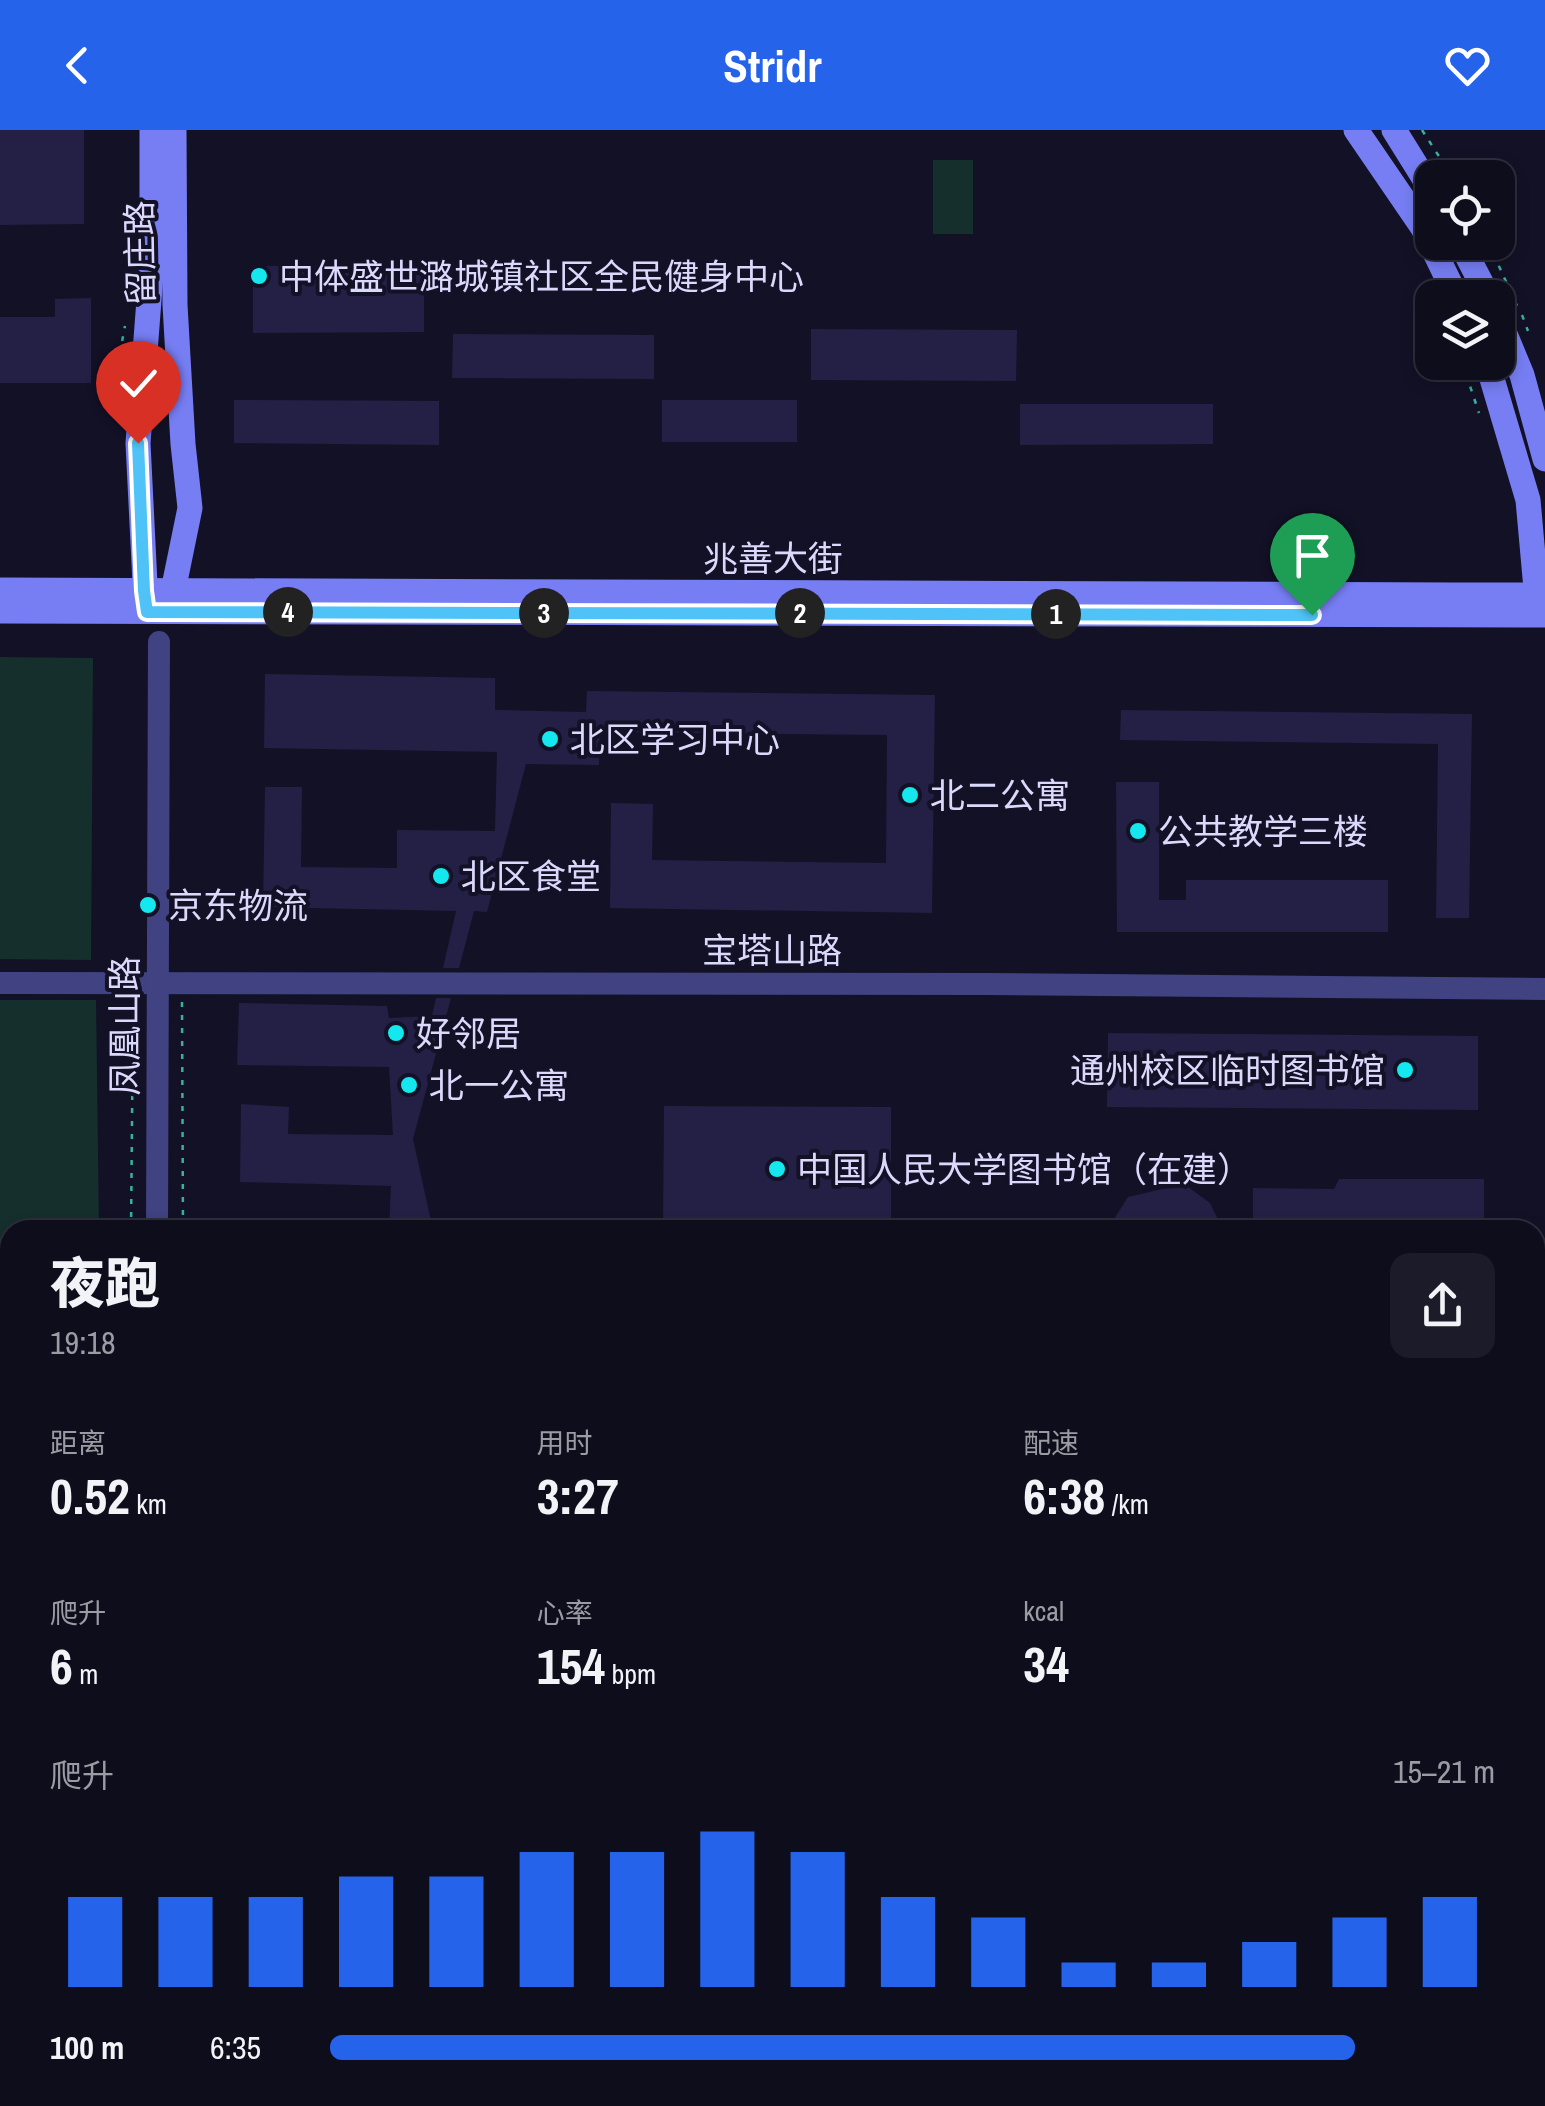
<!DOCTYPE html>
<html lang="zh">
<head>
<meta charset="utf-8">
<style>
  :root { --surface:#0e0d1c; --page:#1c1b29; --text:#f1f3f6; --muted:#9b9ca3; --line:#2e2d3b; --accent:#2563eb }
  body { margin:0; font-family:"Archivo Narrow","Noto Sans SC",sans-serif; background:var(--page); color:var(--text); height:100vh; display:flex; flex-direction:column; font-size:38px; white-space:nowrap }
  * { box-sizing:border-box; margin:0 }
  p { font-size:32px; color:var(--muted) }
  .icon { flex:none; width:55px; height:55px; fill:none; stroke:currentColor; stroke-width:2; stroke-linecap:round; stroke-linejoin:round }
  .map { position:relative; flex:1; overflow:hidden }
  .sheet { position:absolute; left:0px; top:1090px; width:1545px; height:888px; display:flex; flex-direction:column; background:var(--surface); border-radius:30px 30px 0 0; box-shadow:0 5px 15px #0003,0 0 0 2px var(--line) }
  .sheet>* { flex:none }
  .tools { position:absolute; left:1415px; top:30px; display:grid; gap:20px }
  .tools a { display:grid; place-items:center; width:100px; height:100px; border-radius:20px; background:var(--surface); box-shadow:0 5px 15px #0003,0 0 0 2px var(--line); font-size:50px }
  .pin { position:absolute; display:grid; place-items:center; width:85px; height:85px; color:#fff; margin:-102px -42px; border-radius:50% 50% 50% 0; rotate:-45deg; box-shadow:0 0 10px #0007 }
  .pin .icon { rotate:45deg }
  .km { position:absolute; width:50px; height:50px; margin:-25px; border-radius:50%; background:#222; color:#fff; font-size:28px; line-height:50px; text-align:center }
  .round { display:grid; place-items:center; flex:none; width:105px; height:105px; border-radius:20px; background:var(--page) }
  .overview { display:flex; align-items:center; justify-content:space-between; height:170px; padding:0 50px }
  h1 { font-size:55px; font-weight:800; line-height:75px }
  .figures { display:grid; grid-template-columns:repeat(3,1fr); gap:15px; height:170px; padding:10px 50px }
  .figures div { display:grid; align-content:center }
  .figures b { font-size:50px; font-weight:800 }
  .figures small { font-size:28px; font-weight:400 }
  .figures p { font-size:28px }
  .chart { height:280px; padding:20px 50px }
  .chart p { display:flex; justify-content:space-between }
  .chart svg { width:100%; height:180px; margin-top:10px; stroke:var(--accent); stroke-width:6 }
  ul { padding:0 50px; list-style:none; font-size:32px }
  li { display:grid; grid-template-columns:160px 120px 1fr; align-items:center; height:75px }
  li i { height:25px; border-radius:12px; background:var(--accent) }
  header { display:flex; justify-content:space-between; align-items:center; height:130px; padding:0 50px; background:var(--accent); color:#fff; font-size:45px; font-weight:800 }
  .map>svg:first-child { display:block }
  .green { fill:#152f2c }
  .building { fill:#241f45 }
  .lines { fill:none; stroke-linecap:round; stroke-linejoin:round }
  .path { stroke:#39b0a0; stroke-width:2.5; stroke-dasharray:5 8; stroke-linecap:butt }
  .tertiary { stroke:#404281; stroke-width:22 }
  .secondary { stroke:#777ef4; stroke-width:25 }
  .route-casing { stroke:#fff; stroke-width:20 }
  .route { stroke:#4fc3f7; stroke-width:12 }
  .poi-dot { fill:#14e7ed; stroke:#131126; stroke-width:4 }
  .labels { text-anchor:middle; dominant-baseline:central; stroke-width:8; stroke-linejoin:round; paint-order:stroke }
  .street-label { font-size:35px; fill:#dad9fc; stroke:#131126 }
  .poi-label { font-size:35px; fill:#dad9fc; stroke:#131126; text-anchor:start }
</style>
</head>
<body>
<header><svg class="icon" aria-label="back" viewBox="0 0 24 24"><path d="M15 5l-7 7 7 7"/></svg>Stridr<svg class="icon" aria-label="heart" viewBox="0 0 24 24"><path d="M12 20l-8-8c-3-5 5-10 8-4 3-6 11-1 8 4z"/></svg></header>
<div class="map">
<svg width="1545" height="1976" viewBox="0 0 1545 1976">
  <rect width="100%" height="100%" fill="#131126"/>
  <g class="green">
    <rect x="933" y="30" width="40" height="74"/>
    <path d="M0 527 93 528 91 830 0 829Z"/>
    <path d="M0 870H96L99 1100H10V1375H0Z"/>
  </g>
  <g class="building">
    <path d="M0 0H84V94L0 95Z"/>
    <path d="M424 135V202L253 203V136Z"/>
    <path d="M91 168V253H0V187H55V169Z"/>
    <path d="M811 199 1017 200 1016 251 811 250Z"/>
    <path d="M453 204 654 205V249L452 248Z"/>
    <path d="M234 270 439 271V315L234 313Z"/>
    <rect x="662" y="270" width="135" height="42"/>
    <path d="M1020 274H1213V314L1020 315Z"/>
    <path d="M265 544 495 548V580L586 582 587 561 935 565 932 783 610 778 611 673 653 674 652 730 886 733 887 605 600 602 599 635 526 634 487 782 474 781 459 838H443L456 781 263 777 265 657H302L301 737 397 738V700L495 701 497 622 264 618Z"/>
    <path d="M1121 580 1472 584 1469 788H1436L1438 614 1120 610Z"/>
    <path d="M1116 652H1159V770H1186V750H1388V802H1117Z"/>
    <path d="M436 868H451L413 1009 433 1100H389L391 1056 240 1052 241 974 289 977 288 1004 393 1005 389 937 237 935 239 873 387 876 389 888 432 886Z"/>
    <path d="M1108 903 1478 906V980L1107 977Z"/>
    <path d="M664 976 891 977V1100H663Z"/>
    <path d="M1339 1049H1484V1100H1253V1058L1334 1059Z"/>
    <path d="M1188 1057 1210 1073 1223 1100H1107L1128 1067 1162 1059Z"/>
  </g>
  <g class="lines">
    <g class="path">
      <path d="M1422 0 1453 48"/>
      <path d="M1488 112 1518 178"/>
      <path d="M1522 185 1528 201"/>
      <path d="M1462 232 1479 283"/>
      <path d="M121 237V217L125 196"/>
      <path d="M182 872 183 1100"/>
      <path d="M131 1100 133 882 138 877"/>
      <path d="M0 1418 10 1416"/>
      <path d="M0 1477 10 1483"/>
      <path d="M124 1976V1968"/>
      <path d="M176 1976V1968"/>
    </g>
    <g class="tertiary">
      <path d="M0 853 986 854 1545 859"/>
      <path d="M157 1100 159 512"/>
      <path d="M0 1936 10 1940"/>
      <path d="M74 1968 95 1976"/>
      <path d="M152 1976V1968"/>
    </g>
    <g class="secondary">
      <path d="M1356 0 1423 98 1457 168"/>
      <path d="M1394 0 1432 61"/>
      <path d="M1460 112 1489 168"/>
      <path d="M1498 187 1522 245 1545 329"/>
      <path d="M1487 232 1528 370 1538 481"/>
      <path d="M0 460 1456 465H1535L1545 463"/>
      <path d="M146 474 138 313 152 131V0"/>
      <path d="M172 477 173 461 190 378 183 314 175 175 174 0"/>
      <path d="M0 481 1545 485"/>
    </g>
  </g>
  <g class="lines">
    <g class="route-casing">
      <path id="route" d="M138 313 144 461 147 482 1312 485"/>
    </g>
    <use href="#route" class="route"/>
  </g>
  <g class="poi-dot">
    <circle cx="259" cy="146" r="10"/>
    <circle cx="550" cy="609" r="10"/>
    <circle cx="910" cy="665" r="10"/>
    <circle cx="1138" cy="701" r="10"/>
    <circle cx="441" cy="746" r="10"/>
    <circle cx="148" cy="775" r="10"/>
    <circle cx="396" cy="903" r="10"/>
    <circle cx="1405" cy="940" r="10"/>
    <circle cx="409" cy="955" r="10"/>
    <circle cx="777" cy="1039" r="10"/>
  </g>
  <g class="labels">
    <g class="street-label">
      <text transform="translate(140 123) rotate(-91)">留庄路</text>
      <text x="773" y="428">兆善大街</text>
      <text x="772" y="820">宝塔山路</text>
      <text transform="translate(124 896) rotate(-90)">凤凰山路</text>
    </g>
    <g class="poi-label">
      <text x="279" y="146">中体盛世潞城镇社区全民健身中心</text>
      <text x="570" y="609">北区学习中心</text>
      <text x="930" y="665">北二公寓</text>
      <text x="1158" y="701">公共教学三楼</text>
      <text x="461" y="746">北区食堂</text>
      <text x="168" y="775">京东物流</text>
      <text x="416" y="903">好邻居</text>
      <text x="1385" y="940" text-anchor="end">通州校区临时图书馆</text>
      <text x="429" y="955">北一公寓</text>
      <text x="797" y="1039">中国人民大学图书馆（在建）</text>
    </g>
  </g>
</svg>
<div class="tools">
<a><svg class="icon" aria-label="locate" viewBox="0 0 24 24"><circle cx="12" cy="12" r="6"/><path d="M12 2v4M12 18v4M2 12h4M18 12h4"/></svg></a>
<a><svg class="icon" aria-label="layers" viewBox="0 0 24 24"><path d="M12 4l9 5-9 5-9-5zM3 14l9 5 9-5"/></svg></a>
</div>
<div class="pin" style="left:1312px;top:485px;background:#1e9e55"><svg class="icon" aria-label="arrive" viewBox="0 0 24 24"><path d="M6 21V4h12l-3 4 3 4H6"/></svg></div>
<div class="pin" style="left:138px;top:313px;background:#d93025"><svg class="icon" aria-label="check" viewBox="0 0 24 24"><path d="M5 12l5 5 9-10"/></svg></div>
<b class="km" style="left:1056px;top:484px">1</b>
<b class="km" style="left:800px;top:483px">2</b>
<b class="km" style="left:544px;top:483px">3</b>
<b class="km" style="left:288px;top:482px">4</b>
<section class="sheet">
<div class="overview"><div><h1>夜跑</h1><p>19:18</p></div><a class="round"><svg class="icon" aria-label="share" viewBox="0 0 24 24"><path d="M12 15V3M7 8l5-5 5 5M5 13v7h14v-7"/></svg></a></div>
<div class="figures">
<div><p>距离</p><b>0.52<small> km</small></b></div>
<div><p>用时</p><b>3:27</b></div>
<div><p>配速</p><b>6:38<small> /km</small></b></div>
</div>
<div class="figures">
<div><p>爬升</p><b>6<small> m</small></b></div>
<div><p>心率</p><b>154<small> bpm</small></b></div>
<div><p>kcal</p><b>34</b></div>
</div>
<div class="chart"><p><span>爬升</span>15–21 m</p>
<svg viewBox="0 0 160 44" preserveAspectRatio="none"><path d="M5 44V22M15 44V22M25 44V22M35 44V17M45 44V17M55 44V11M65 44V11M75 44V6M85 44V11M95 44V22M105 44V27M115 44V38M125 44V38M135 44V33M145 44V27M155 44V22"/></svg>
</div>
<ul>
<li><b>100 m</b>6:35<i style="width:88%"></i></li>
</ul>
</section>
</div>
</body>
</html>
